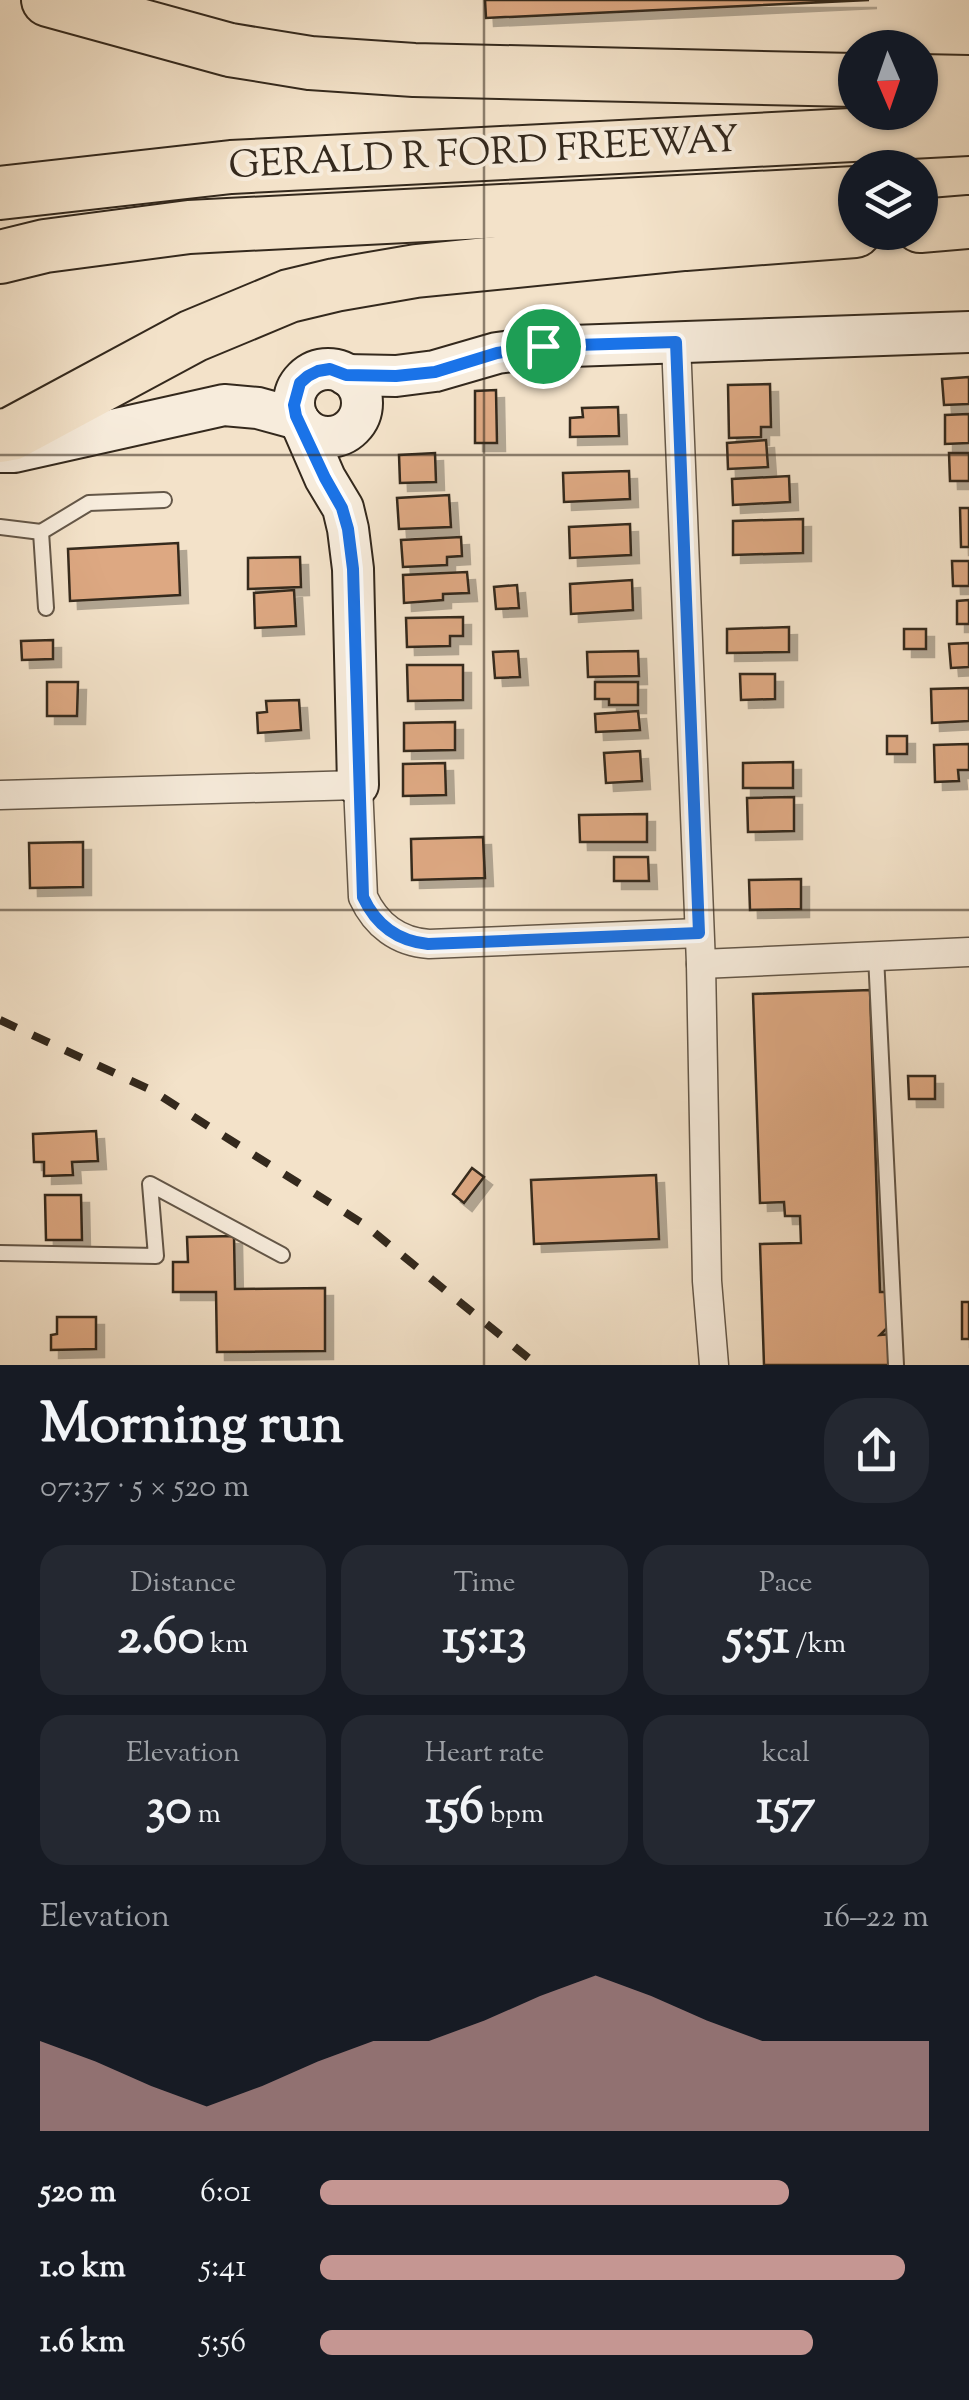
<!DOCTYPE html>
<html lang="en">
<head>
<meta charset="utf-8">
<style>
  :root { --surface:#171b24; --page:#242831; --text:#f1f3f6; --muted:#9ea1a6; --accent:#c59692 }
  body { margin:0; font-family:"Sorts Mill Goudy",serif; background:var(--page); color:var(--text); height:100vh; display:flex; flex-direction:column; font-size:38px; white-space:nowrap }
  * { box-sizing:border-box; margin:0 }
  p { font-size:32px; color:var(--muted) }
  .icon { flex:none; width:55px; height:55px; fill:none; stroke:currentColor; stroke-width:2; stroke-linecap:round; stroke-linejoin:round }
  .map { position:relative; height:1365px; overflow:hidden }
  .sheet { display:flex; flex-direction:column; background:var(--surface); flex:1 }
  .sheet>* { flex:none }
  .needle { width:65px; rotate:178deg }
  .controls { position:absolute; left:838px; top:30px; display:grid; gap:20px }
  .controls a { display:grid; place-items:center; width:100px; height:100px; border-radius:50%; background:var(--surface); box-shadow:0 2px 8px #0004; font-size:50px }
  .pin { position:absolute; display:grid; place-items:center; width:85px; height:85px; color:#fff; margin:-42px; border:5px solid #fff; border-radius:50%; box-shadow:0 2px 10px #0007 }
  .round { display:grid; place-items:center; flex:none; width:105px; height:105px; border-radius:40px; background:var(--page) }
  .head { display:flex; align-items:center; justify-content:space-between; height:170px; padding:0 40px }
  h1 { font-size:55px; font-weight:700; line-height:75px }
  .metrics { display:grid; grid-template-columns:repeat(3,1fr); gap:15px; height:170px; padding:10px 40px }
  .metrics div { display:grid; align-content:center; border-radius:25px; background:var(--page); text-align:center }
  .metrics b { font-size:50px; font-weight:700 }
  .metrics small { font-size:28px; font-weight:400 }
  .metrics p { font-size:28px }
  .chart { height:280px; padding:20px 40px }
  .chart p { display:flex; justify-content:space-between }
  .chart svg { width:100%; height:180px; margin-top:10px; fill:var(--accent); opacity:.7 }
  ul { padding:0 40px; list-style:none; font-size:32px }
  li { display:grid; grid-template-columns:160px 120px 1fr; align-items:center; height:75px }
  li i { height:25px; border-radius:12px; background:var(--accent) }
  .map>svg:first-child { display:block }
  .building { fill:#dda882; stroke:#34291d; stroke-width:2.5; filter:url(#shadow) }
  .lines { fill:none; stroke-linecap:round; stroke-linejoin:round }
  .lane-casing { stroke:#645748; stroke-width:18 }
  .street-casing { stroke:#645748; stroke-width:31 }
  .secondary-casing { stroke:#34291d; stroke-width:44 }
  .highway-casing { stroke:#34291d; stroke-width:56 }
  .lane { stroke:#f7ecdc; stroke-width:14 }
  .street { stroke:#f7ecdc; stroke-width:28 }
  .secondary { stroke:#f7ecdc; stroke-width:40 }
  .highway { stroke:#f3e2c9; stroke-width:52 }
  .rail { stroke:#34291d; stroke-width:8; stroke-dasharray:18 18; stroke-linecap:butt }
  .route-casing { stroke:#fff; stroke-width:20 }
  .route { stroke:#1a73e8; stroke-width:12 }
  .grid { fill:none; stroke:#34291d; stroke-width:2.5; stroke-opacity:0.55 }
  .labels { text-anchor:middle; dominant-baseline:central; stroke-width:8; stroke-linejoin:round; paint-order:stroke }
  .street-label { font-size:38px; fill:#34291d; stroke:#f7ecdc }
</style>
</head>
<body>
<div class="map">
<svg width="969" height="1365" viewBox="0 0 969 1365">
  <defs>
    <filter id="shadow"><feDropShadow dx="8" dy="8" stdDeviation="0" flood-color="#0004"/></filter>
  </defs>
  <rect width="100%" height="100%" fill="#f3e2c9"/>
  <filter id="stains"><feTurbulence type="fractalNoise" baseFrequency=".002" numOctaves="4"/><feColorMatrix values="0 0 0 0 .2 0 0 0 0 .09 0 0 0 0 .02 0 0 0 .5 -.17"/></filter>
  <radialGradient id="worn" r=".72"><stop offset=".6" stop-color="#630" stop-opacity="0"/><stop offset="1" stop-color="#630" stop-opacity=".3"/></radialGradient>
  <g class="building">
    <path d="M485 0H869L486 18Z"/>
    <path d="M969 377V404L944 405 942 379Z"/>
    <path d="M770 384 771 427H761V437L729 438 728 385Z"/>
    <path d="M496 390 497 443H475V391Z"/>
    <path d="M618 407 619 436 570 437V418L583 417 582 408Z"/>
    <path d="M969 414V443L945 444V415Z"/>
    <path d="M766 440 768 467 728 469 727 443Z"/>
    <path d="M435 453 436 482 400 483 399 455Z"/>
    <path d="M949 453H969V481H950Z"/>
    <path d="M629 471 630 499 564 502 563 473Z"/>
    <path d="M789 476 790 502 733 505 732 479Z"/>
    <path d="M449 495 451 527 399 529 397 498Z"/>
    <path d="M960 508H969V547H961Z"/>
    <path d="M803 519V553L733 555V521Z"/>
    <path d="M630 524 631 555 570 558 569 527Z"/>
    <path d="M461 537 462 556 447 557V565L403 567 401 540Z"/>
    <path d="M178 543 180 595 70 601 68 549Z"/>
    <path d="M300 557 301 587 248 589V558Z"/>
    <path d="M952 561H969V586H953Z"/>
    <path d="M467 572 469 593 443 594V600L404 603 403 575Z"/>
    <path d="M632 580 633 610 571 614 570 584Z"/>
    <path d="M517 585 519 608 496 609 494 587Z"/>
    <path d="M294 590 296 626 255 628 254 593Z"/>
    <path d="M969 600V624H957V601Z"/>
    <path d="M463 617V636H450V646L407 647 406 618Z"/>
    <path d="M789 627V652L727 653V629Z"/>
    <rect x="904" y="629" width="22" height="20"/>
    <path d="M53 640V659L22 660 21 641Z"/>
    <path d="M969 643V667L951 668 949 644Z"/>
    <path d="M518 651 520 677 495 678 493 652Z"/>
    <path d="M638 651 639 676 588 677 587 652Z"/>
    <path d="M407 665H463V700L408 701Z"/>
    <path d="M740 674H775V699L741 700Z"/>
    <path d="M47 682H78L77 716H47Z"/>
    <path d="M595 682H638V705H609V699H595Z"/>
    <path d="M969 688V721L932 723 931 689Z"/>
    <path d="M299 700 301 730 258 733 257 713 267 712 266 701Z"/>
    <path d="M638 711 640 730 596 732 595 714Z"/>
    <path d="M455 722V750L404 751V723Z"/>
    <rect x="887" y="736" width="20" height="18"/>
    <path d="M969 744V770H958L959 781 935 782 934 745Z"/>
    <path d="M640 751 642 781 606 783 604 753Z"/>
    <path d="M793 762V788H743V763Z"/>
    <path d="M445 763 446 795 403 796V764Z"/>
    <path d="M794 797V831L748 832 747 798Z"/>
    <path d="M647 814V842H580L579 815Z"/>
    <path d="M483 837 485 878 412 880 411 839Z"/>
    <path d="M83 842V887L30 888 29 843Z"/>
    <path d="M614 857H648L649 881H614Z"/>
    <path d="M801 879V909L750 910 749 880Z"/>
    <path d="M870 990 880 1292H890L891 1324 880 1335 892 1334 893 1365H764L760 1244 801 1243 800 1216H785L784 1202 760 1203 753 994Z"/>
    <path d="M908 1076H935V1099H909Z"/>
    <path d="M96 1131 98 1161 72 1162 73 1175 44 1176V1162H34L33 1134Z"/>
    <path d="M472 1168 484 1177 464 1203 453 1194Z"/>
    <path d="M656 1175 659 1239 534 1244 531 1180Z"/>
    <path d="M45 1195H81L82 1240H46Z"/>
    <path d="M234 1236 235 1289 325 1288V1351L217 1352 216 1292H173V1262H188L187 1237Z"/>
    <rect x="962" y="1302" width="7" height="37"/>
    <path d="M57 1317H96V1349L51 1350V1335L57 1334Z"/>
  </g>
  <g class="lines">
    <g class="lane-casing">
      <g id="lane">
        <path d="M0 527 41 532"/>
        <path d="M46 608 41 532 89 503 164 500"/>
        <path d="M876 956 896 1365"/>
        <path d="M0 1253 156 1256 150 1184 282 1255"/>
      </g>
    </g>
    <g class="street-casing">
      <g id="street">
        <path d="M676 342 701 964 707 1281 714 1365"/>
        <path d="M0 795 358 785 363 897C376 925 398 942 429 944L699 933"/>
        <path d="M701 964 969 952"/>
      </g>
    </g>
    <g class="secondary-casing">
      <g id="secondary">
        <circle cx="328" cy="403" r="34"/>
        <path d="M346 375 396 376 435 371 497 353 543 347 969 332"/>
        <path d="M302 425 325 478 343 508 348 529 353 569 358 785"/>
        <path d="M0 452H14L224 405 258 408 298 419"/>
      </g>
    </g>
    <g class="highway-casing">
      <g id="highway">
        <path d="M48 0 230 50 310 63 414 70 855 80"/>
        <path d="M920 81 969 82"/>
        <path d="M0 193 231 167 969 129"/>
        <path d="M920 226 969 222"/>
        <path d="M0 257 45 246 189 227 855 193"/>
        <path d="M0 436 11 434 193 336 289 296 335 285 416 271 685 244 855 231"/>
      </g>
    </g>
    <use href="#lane" class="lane"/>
    <use href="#street" class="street"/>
    <use href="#secondary" class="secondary"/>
    <use href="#highway" class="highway"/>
    <path class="rail" d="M0 1020 151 1090 365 1225 537 1365"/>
  </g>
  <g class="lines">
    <g class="route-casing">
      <path id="route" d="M676 342 699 933 428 944C398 941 376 925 363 897L353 569 348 529 342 508 325 478 296 416 294 405 300 383 308 376 318 371 330 369 346 375 396 376 435 372 497 353 543 346Z"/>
    </g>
    <use href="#route" class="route"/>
  </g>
  <path class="grid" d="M484 0V1365M0 455H969M0 910H969"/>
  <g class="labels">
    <g class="street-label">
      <text transform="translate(484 155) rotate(-3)">GERALD R FORD FREEWAY</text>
    </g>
  </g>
  <rect width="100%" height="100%" filter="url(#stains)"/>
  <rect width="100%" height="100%" fill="url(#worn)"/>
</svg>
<div class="controls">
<a><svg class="needle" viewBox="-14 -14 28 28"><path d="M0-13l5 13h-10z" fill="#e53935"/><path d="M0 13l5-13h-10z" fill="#9ea1a6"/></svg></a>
<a><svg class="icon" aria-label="layers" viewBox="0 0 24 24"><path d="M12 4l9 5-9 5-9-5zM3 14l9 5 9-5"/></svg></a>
</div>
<div class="pin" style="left:543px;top:346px;background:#1e9e55"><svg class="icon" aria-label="arrive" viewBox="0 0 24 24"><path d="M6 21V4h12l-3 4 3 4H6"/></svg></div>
</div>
<section class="sheet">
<div class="head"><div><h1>Morning run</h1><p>07:37 · 5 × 520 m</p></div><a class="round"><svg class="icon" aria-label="share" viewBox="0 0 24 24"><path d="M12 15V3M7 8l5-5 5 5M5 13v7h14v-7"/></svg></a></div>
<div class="metrics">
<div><p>Distance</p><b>2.60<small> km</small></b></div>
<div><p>Time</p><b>15:13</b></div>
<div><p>Pace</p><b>5:51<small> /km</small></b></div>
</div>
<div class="metrics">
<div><p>Elevation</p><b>30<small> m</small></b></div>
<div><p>Heart rate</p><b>156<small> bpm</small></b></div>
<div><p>kcal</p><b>157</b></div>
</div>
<div class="chart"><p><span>Elevation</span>16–22 m</p>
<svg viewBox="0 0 160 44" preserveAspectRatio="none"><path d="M0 44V22L10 27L20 33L30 38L40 33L50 27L60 22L70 22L80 17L90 11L100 6L110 11L120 17L130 22L140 22L150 22L160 22V44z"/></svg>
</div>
<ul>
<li><b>520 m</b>6:01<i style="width:77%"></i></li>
<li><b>1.0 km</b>5:41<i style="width:96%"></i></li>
<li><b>1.6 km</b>5:56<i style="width:81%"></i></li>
</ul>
</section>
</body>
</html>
